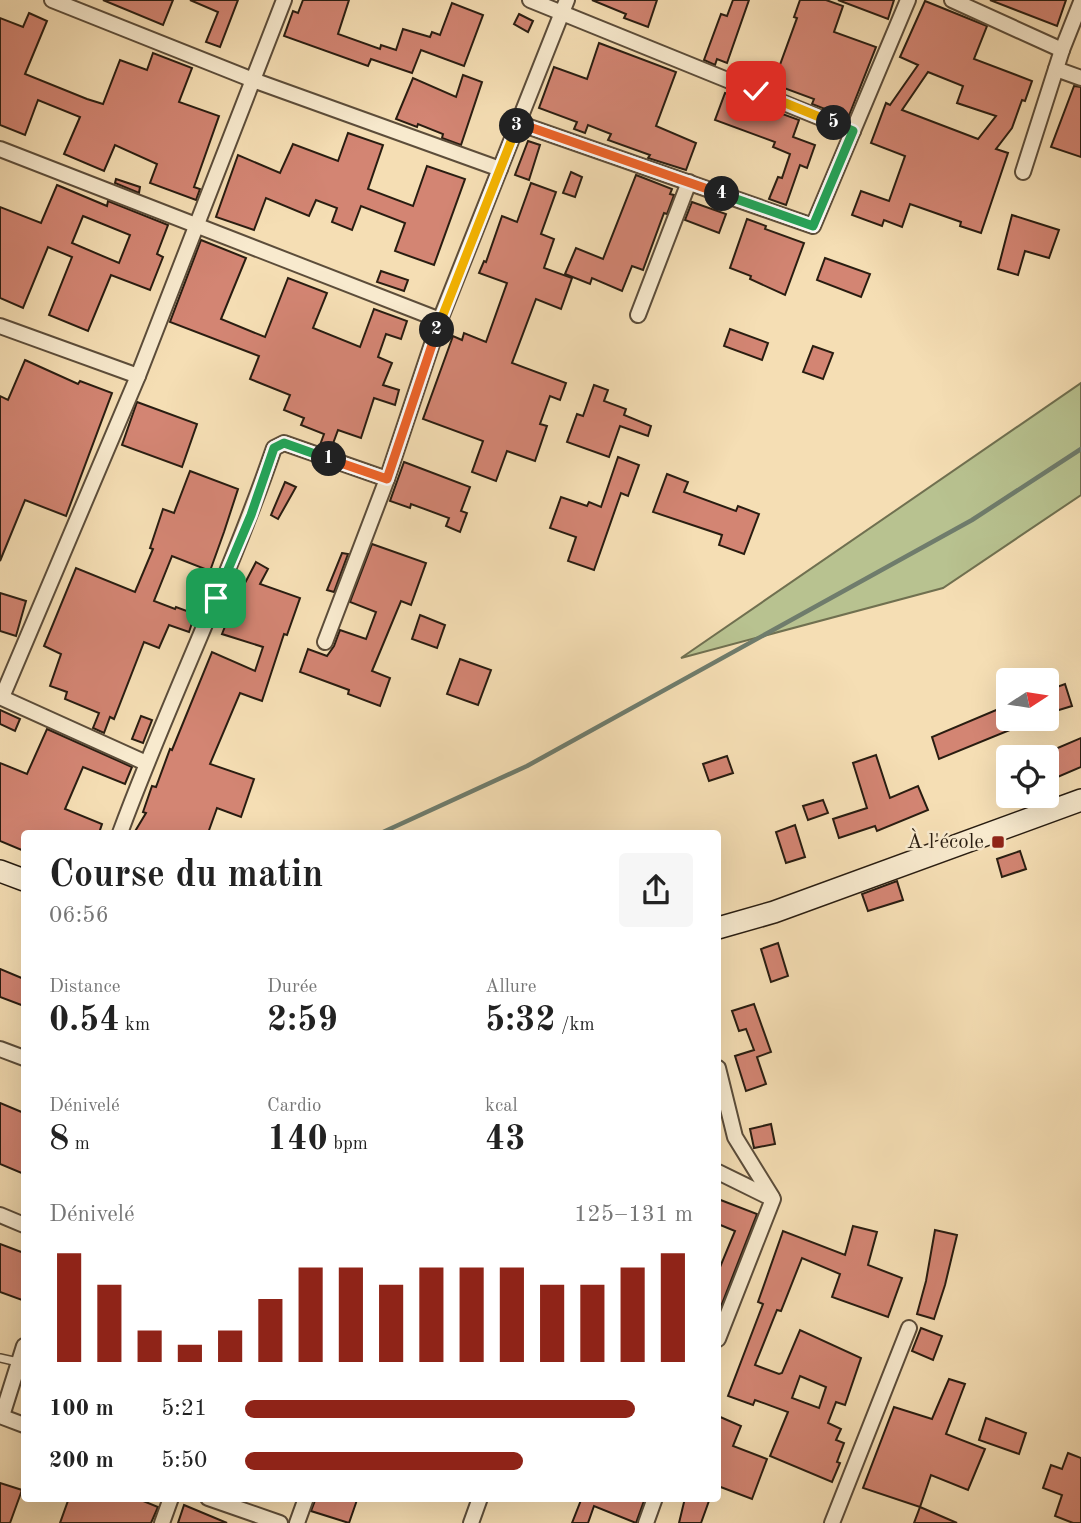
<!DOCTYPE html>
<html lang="fr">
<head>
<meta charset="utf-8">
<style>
  :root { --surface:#fff; --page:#f6f6f6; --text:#222; --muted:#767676; --accent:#8f2418 }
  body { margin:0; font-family:"Old Standard TT",serif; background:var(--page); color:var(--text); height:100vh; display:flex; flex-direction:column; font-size:26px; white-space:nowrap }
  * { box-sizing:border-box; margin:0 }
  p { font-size:23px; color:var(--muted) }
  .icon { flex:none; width:38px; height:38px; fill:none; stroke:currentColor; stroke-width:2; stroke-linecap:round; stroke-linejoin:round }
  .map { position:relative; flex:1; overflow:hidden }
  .side { position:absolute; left:21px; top:830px; width:700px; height:672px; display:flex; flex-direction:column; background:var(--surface); border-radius:7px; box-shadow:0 7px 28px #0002 }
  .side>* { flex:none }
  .needle { width:46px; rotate:78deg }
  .controls { position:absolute; left:996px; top:668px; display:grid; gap:14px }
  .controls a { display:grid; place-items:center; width:63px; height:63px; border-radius:7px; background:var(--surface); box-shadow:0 7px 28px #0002; font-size:35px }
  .pin { position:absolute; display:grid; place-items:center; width:60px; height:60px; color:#fff; margin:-30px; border-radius:14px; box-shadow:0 4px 10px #0006 }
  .km { position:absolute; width:35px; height:35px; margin:-18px; border-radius:50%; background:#222; color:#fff; font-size:19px; line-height:35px; text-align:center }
  .round { display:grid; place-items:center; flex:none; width:74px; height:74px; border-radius:7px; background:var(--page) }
  .summary { display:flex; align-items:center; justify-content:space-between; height:119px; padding:0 28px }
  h1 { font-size:38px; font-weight:800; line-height:52px }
  .figures { display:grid; grid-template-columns:repeat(3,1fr); gap:10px; height:119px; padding:7px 28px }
  .figures div { display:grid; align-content:center }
  .figures b { font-size:35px; font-weight:800 }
  .figures small { font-size:19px; font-weight:400 }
  .figures p { font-size:19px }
  .chart { height:196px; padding:14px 28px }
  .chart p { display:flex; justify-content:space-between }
  .chart svg { width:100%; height:126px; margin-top:7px; stroke:var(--accent); stroke-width:6 }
  ul { padding:0 28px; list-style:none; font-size:23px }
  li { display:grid; grid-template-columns:112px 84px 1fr; align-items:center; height:52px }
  li i { height:18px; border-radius:9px; background:var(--accent) }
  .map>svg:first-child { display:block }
  .green { fill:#b8c290; stroke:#707050; stroke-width:2 }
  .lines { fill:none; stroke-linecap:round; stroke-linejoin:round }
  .stream { stroke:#6f7c6c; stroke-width:4.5 }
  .building { fill:#d38573; stroke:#291d11; stroke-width:2; fill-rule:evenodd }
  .lane-casing { stroke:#5c4d3a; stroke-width:10 }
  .street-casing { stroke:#5c4d3a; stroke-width:18 }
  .secondary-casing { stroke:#291d11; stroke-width:24 }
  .lane { stroke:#f8eace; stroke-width:7 }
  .street { stroke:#f8eace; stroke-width:14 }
  .secondary { stroke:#f8eace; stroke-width:21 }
  .split-1-casing { stroke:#fff; stroke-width:14 }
  .split-2-casing { stroke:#fff; stroke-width:14 }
  .split-3-casing { stroke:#fff; stroke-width:14 }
  .split-4-casing { stroke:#fff; stroke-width:14 }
  .split-5-casing { stroke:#fff; stroke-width:14 }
  .split-6-casing { stroke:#fff; stroke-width:14 }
  .split-1 { stroke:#22a559; stroke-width:9 }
  .split-2 { stroke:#f0652b; stroke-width:9 }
  .split-3 { stroke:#f5b400; stroke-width:9 }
  .split-4 { stroke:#f0652b; stroke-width:9 }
  .split-5 { stroke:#22a559; stroke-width:9 }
  .split-6 { stroke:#f5b400; stroke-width:9 }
  .poi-dot { fill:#8f2418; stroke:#f8eace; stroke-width:2.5 }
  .labels { text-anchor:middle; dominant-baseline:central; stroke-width:5; stroke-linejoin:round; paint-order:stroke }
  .poi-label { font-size:21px; fill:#291d11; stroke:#f8eace; text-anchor:end }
</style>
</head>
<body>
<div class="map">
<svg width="1081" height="1523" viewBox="0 0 1081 1523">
  <rect width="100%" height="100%" fill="#f5deb4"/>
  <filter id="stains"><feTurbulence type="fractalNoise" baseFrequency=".00286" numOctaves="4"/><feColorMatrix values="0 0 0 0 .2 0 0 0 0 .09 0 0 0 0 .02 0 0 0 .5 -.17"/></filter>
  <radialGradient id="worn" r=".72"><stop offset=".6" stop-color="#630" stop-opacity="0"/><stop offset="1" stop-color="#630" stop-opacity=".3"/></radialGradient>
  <path class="green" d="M1081 383V495L943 588 681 658Z"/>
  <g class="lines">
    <path class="stream" d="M381 833 527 766 972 520 1081 449"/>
  </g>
  <g class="building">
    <path d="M103 0H173L163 25Z"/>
    <path d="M190 0H238L220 47 206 42 218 12Z"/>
    <path d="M303 0H349L338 34 380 49 381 45 396 50 403 29 430 37 432 32 440 35 452 3 483 15 464 66 421 50 412 73 371 59 368 66 284 36 293 11 298 13Z"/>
    <path d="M592 0H657L648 27 624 18 626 14Z"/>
    <path d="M733 0H749L727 63 717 59 715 65 704 60 721 14 727 16Z"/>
    <path d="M800 0H826L843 6 834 32 876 47 848 118 812 104 814 99 773 84 797 18 794 17Z"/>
    <path d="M838 0H894L888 19Z"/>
    <path d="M990 0H1066L1057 26Z"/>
    <path d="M925 1 987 26 974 59 1032 81 1025 101 1022 100 1012 128 996 149 1008 153 981 233 960 226 961 222 910 204 902 227 884 220 882 226 852 215 861 191 889 201 905 156 871 143 886 103 890 105 918 65 900 57ZM928 72 963 86 957 103 996 116 978 139 902 110Z"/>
    <path d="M29 13 47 21 25 74 87 99 103 104 120 60 147 70 153 53 192 68 179 102 219 116 194 187 200 189 196 200 150 183 157 164 115 145 104 171 64 154 80 117 38 100 25 135 0 125V18L23 27Z"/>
    <path d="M519 14 533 21 528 32 514 24Z"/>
    <path d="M599 43 676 72 656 126 696 143 686 170 648 158 650 155 608 140 611 134 588 125 585 133 574 129 577 122 539 108 554 67 587 79Z"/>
    <path d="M463 75 482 82 461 145 442 138 443 134 418 124 417 127 396 119 413 78 456 97Z"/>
    <path d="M1074 86 1081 87V157L1051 147Z"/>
    <path d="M725 93 799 120 793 137 815 145 807 168 800 165 786 205 769 199 778 177 782 178 790 154 773 147 775 142 715 120Z"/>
    <path d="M348 133 383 145 368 189 413 206 427 166 465 179 434 265 395 251 405 223 361 206 352 230 332 222 337 208 316 200 309 216 266 198 254 230 216 217 238 155 280 173 293 144 338 161Z"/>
    <path d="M528 141 540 145 529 180 515 175Z"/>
    <path d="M571 172 582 177 575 197 563 193Z"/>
    <path d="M636 175 672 189 670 194 674 195 667 214 664 213 643 270 632 266 622 291 592 278 590 284 565 274 576 248 603 259Z"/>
    <path d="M116 179 140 187 139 193 115 183Z"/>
    <path d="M531 183 556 192 541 234 554 239 544 268 572 278 561 309 536 299 512 363 566 383 560 400 550 396 540 424 547 426 535 461 507 451 496 481 472 472 483 441 423 419 453 336 462 340 464 333 486 342 507 283 479 273 484 261 486 262 502 216 517 222Z"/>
    <path d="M57 185 107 206 108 201 168 225 157 254 163 257 150 290 111 275 88 331 49 315 72 257 48 247 23 308 0 298V207L41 223ZM83 216 130 235 119 263 72 243Z"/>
    <path d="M692 202 726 214 719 233 685 220Z"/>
    <path d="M1012 215 1059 230 1049 258 1025 251 1018 275 998 269Z"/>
    <path d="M747 219 766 226 765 229 804 243 785 295 750 279 751 276 730 268Z"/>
    <path d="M201 240 246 258 221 319 265 337 288 278 327 293 313 328 360 347 374 309 407 321 401 339 386 334 378 357 392 363 383 385 399 390 395 405 374 398 361 438 338 430 331 449 320 445 324 434 301 425 304 418 284 410 290 395 250 379 259 356 170 322Z"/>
    <path d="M825 258 870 274 861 297 817 280Z"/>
    <path d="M381 271 408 280 404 291 377 282Z"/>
    <path d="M730 329 768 343 762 360 724 346Z"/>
    <path d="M813 346 833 353 823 379 803 372Z"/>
    <path d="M25 360 78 384 80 381 112 393 66 516 25 500 0 561V396L8 400Z"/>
    <path d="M594 385 608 390 604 401 626 409 624 415 651 426 648 436 620 426 609 457 567 442 577 414 583 416Z"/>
    <path d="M137 402 197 424 182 467 122 445Z"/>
    <path d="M618 457 639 465 628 496 621 493 594 570 568 561 576 537 550 528 561 497 587 506 589 502 601 507Z"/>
    <path d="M404 462 470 487 461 511 467 513 460 532 446 526 449 518 411 504 410 508 390 501Z"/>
    <path d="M190 471 238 489 224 532 210 571 172 556 154 601 175 609 176 607 195 614 189 632 169 625 159 648 144 642 114 719 110 717 104 733 93 728 99 713 65 699 67 692 50 686 61 654 44 646 76 568 135 592 153 549 150 548 163 509 174 513Z"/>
    <path d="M667 474 688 482 684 492 736 511 738 506 759 514 744 554 719 545 722 535 653 512Z"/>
    <path d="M285 482 296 487 278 519 271 515Z"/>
    <path d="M372 544 426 563 411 605 401 601 372 671 390 678 380 706 348 694 349 690 300 672 308 649 327 656 334 646 340 630 366 639 376 612 350 602Z"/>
    <path d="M342 553 348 554 334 592 327 590Z"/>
    <path d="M256 562 268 569 260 584 300 598 287 635 284 634 262 701 240 693 210 764 254 779 241 817 217 808 208 833H134L146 813 143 812 152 786 156 787 170 749 172 750 212 652 255 671 263 647 222 634 242 584 244 585Z"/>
    <path d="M0 593 26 601 16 636 0 631Z"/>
    <path d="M420 615 445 625 437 648 412 639Z"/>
    <path d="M460 659 491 670 478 705 447 694Z"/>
    <path d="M1065 684 1072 706 1046 714V691Z"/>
    <path d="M1008 705V719L1034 720 939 759 932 737Z"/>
    <path d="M0 710 20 719 15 731 0 724Z"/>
    <path d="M141 716 152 720 143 743 132 739Z"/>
    <path d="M47 729 132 767 125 784 83 767 65 809 102 824 99 833H24V851L0 841V763L27 774Z"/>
    <path d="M1081 738V767L1046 782V753Z"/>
    <path d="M876 755 890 798 918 786 928 810 877 831 875 826 839 838 833 819 867 808 853 763Z"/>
    <path d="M727 756 733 773 709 781 703 764Z"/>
    <path d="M823 800 828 813 808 820 803 806Z"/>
    <path d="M795 825 805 857 786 863 776 832Z"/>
    <path d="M1020 851 1026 869 1002 877 997 859Z"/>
    <path d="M897 881 903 900 868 911 862 894Z"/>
    <path d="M778 943 788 976 771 982 761 949Z"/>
    <path d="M0 969 24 979V1006L0 997Z"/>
    <path d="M754 1004 771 1052 757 1057 766 1084 746 1091 735 1056 754 1050 746 1029 739 1031 732 1011Z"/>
    <path d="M0 1103 24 1113V1174L0 1164Z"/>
    <path d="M771 1124 775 1144 754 1148 750 1129Z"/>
    <path d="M718 1199 757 1214 718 1314V1272L735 1231 718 1224Z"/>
    <path d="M853 1226 877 1232 868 1265 902 1278 888 1317 832 1297 840 1274 802 1258 781 1311 777 1310 755 1365 779 1374 782 1373 800 1330 861 1358 845 1405 836 1402 828 1423 841 1429 836 1440 844 1443 837 1462 840 1463 832 1482 770 1456 788 1412 755 1400 753 1405 728 1396 763 1304 758 1302 783 1231 845 1255ZM800 1376 826 1387 819 1408 792 1398Z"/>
    <path d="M935 1230 957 1235 945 1285 934 1319 917 1314 926 1281Z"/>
    <path d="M0 1244 24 1253V1293L22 1300 0 1292Z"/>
    <path d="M921 1328 942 1336 933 1360 912 1351Z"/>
    <path d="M949 1379 965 1384 946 1434 985 1449 968 1490 931 1475 920 1507 863 1488 894 1407 932 1419Z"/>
    <path d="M718 1416 741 1426 733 1446 767 1459 752 1499 718 1486Z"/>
    <path d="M986 1418 1026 1433 1019 1454 979 1440Z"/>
    <path d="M1068 1453 1081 1458V1523H1073L1055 1516 1062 1495 1043 1488 1051 1465 1062 1469Z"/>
    <path d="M0 1483 22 1490 10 1523H0Z"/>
    <path d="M69 1498H136L158 1507 151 1523H60Z"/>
    <path d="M316 1498H351L357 1500 349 1523 311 1511Z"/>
    <path d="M576 1498H645L636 1523 594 1506 588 1523H572L581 1500Z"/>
    <path d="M685 1498H710L701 1523H679Z"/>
    <path d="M184 1505 227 1523H178Z"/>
    <path d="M920 1507 957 1523H914Z"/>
  </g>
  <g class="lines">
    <g class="lane-casing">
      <path id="lane" d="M0 1358 18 1362"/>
    </g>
    <g class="street-casing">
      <g id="street">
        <path d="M52 0 253 80 500 169"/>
        <path d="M530 0 853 131"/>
        <path d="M952 0 1062 50 1081 2"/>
        <path d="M1056 69 1081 78"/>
        <path d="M518 123 813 226 908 0"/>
        <path d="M0 149 440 320"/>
        <path d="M1023 172 1062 50"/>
        <path d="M638 315 689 182"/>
        <path d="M0 326 138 376"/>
        <path d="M325 642 387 479 440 320 567 0"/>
        <path d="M0 697 146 763"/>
        <path d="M2 697 138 376 284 0"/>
        <path d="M120 833C168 703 229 579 274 448L284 443 387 479"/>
        <path d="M0 1049 24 1058"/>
        <path d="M718 1068 735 1137 772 1197"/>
        <path d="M718 1172 773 1199 718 1339"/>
        <path d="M0 1215 24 1225"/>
        <path d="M0 1416 24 1425"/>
        <path d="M2 1416 24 1346"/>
        <path d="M208 1498 280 1523"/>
        <path d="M162 1523 171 1498"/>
        <path d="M297 1523 306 1498"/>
        <path d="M471 1523 480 1498"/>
        <path d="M646 1523 655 1498"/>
        <path d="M832 1523 909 1328"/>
      </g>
    </g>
    <g class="secondary-casing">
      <g id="secondary">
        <path d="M0 871 24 880"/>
        <path d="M718 928 774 912 1081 800"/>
      </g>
    </g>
    <use href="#lane" class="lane"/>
    <use href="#street" class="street"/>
    <use href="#secondary" class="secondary"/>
  </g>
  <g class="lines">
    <g class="split-1-casing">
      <path id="split-1" d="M216 598 251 515 274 448 284 443 329 459"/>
    </g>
    <g class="split-2-casing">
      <path id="split-2" d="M329 459 387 479 437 330"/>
    </g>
    <g class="split-3-casing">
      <path id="split-3" d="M437 330 517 126"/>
    </g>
    <g class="split-4-casing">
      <path id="split-4" d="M517 126 518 123 722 194"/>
    </g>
    <g class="split-5-casing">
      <path id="split-5" d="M722 194 813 226 853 131 834 123"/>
    </g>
    <g class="split-6-casing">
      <path id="split-6" d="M756 91 834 123"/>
    </g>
    <use href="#split-1" class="split-1"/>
    <use href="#split-2" class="split-2"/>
    <use href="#split-3" class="split-3"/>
    <use href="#split-4" class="split-4"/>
    <use href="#split-5" class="split-5"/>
    <use href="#split-6" class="split-6"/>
  </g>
  <rect class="poi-dot" x="991" y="835" width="14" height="14" rx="3.5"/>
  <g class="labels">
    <g class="poi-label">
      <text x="984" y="842">À l'école</text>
    </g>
  </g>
  <rect width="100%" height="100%" filter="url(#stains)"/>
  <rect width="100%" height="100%" fill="url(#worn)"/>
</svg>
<div class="controls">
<a><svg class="needle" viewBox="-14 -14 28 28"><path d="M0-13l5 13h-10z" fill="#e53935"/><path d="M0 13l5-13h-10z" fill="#767676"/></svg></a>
<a><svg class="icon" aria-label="locate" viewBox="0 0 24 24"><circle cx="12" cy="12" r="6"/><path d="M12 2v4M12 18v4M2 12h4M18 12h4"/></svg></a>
</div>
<div class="pin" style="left:216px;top:598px;background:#1e9e55"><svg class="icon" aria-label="arrive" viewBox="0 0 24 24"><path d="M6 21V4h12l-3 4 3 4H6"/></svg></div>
<div class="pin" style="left:756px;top:91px;background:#d93025"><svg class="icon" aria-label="check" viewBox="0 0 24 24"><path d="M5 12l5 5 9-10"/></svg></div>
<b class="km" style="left:329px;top:459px">1</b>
<b class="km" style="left:437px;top:330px">2</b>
<b class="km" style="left:517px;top:126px">3</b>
<b class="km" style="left:722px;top:194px">4</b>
<b class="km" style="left:834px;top:123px">5</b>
<section class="side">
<div class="summary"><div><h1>Course du matin</h1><p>06:56</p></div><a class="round"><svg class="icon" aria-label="share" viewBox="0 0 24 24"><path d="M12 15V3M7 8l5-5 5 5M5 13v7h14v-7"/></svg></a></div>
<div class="figures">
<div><p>Distance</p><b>0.54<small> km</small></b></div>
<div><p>Durée</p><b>2:59</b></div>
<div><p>Allure</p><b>5:32<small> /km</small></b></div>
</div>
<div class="figures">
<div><p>Dénivelé</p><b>8<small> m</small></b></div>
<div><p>Cardio</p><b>140<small> bpm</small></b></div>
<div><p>kcal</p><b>43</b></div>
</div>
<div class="chart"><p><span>Dénivelé</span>125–131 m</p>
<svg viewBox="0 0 160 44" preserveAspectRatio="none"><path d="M5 44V6M15 44V17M25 44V33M35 44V38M45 44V33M55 44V22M65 44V11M75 44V11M85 44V17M95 44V11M105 44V11M115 44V11M125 44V17M135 44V17M145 44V11M155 44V6"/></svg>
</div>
<ul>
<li><b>100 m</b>5:21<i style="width:87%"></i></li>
<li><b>200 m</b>5:50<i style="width:62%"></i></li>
</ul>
</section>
</div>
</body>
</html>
